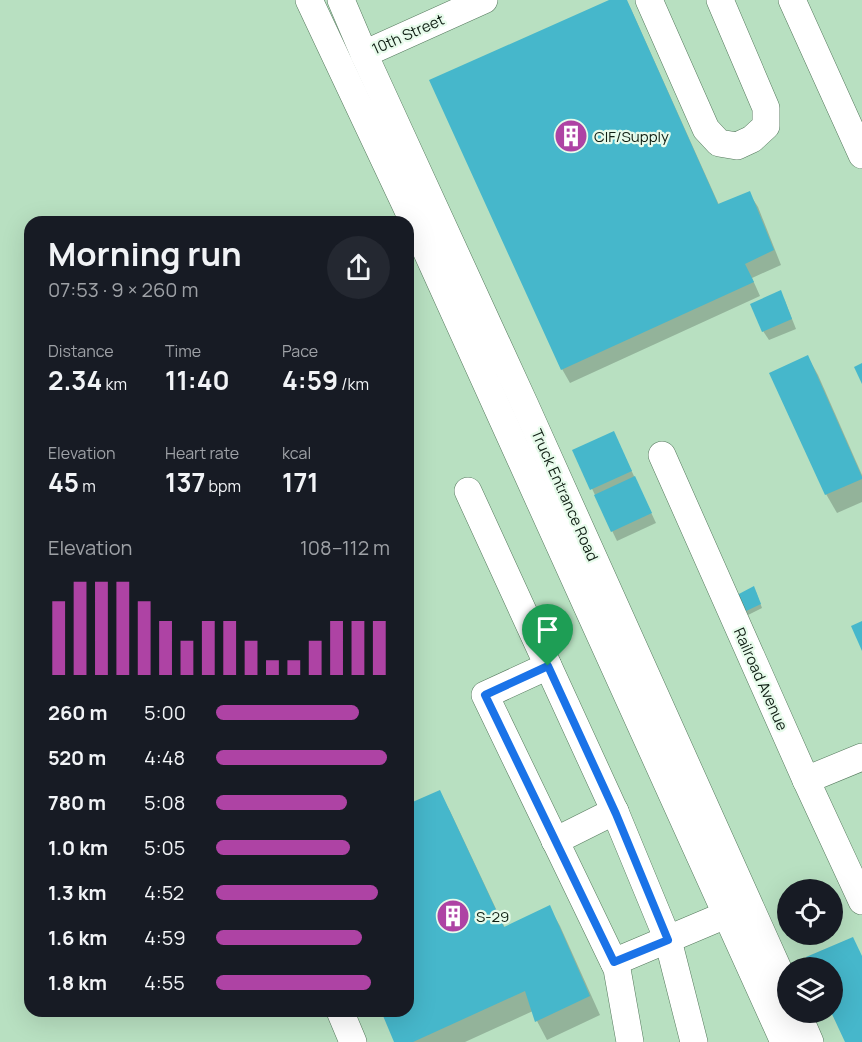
<!DOCTYPE html>
<html lang="en">
<head>
<meta charset="utf-8">
<style>
  :root { --surface:#171b24; --page:#242831; --text:#f1f3f6; --muted:#9ea1a6; --accent:#ae43a4 }
  body { margin:0; font-family:Manrope,sans-serif; background:var(--page); color:var(--text); height:100vh; display:flex; flex-direction:column; font-size:22px; white-space:nowrap }
  * { box-sizing:border-box; margin:0 }
  p { font-size:20px; color:var(--muted) }
  .icon { flex:none; width:33px; height:33px; fill:none; stroke:currentColor; stroke-width:2; stroke-linecap:round; stroke-linejoin:round }
  .map { position:relative; flex:1; overflow:hidden }
  .side { position:absolute; left:24px; top:216px; width:390px; height:801px; display:flex; flex-direction:column; background:var(--surface); border-radius:18px; box-shadow:0 6px 24px #0002 }
  .side>* { flex:none }
  .controls { position:absolute; left:777px; top:879px; display:grid; gap:12px }
  .controls a { display:grid; place-items:center; width:66px; height:66px; border-radius:50%; background:var(--surface); box-shadow:0 6px 24px #0002; font-size:30px }
  .pin { position:absolute; display:grid; place-items:center; width:51px; height:51px; color:#fff; margin:-62px -26px; border-radius:50% 50% 50% 0; rotate:-45deg; box-shadow:0 0 6px #0007 }
  .pin .icon { rotate:45deg }
  .round { display:grid; place-items:center; flex:none; width:63px; height:63px; border-radius:32px; background:var(--page) }
  .overview { display:flex; align-items:center; justify-content:space-between; height:102px; padding:0 24px }
  h1 { font-size:33px; font-weight:700; line-height:45px }
  .metrics { display:grid; grid-template-columns:repeat(3,1fr); gap:9px; height:102px; padding:6px 24px }
  .metrics div { display:grid; align-content:center }
  .metrics b { font-size:26px; font-weight:700 }
  .metrics small { font-size:16px; font-weight:400 }
  .metrics p { font-size:16px }
  .chart { height:168px; padding:12px 24px }
  .chart p { display:flex; justify-content:space-between }
  .chart svg { width:100%; height:108px; margin-top:6px; stroke:var(--accent); stroke-width:6 }
  ul { padding:0 24px; list-style:none; font-size:20px }
  li { display:grid; grid-template-columns:96px 72px 1fr; align-items:center; height:45px }
  li i { height:15px; border-radius:8px; background:var(--accent) }
  .map>svg:first-child { display:block }
  .shadow { fill:#0003 }
  .building { fill:#46b7cb }
  .lines { fill:none; stroke-linecap:round; stroke-linejoin:round }
  .minor-casing { stroke:#55795d; stroke-width:28 }
  .minor { stroke:#fff; stroke-width:27 }
  .route-casing { stroke:#fff; stroke-width:12 }
  .route { stroke:#1a73e8; stroke-width:8 }
  .labels { text-anchor:middle; dominant-baseline:central; stroke-width:4.5; stroke-linejoin:round; paint-order:stroke }
  .street-label { font-size:15px; fill:#0f1e13; stroke:#e7fbeb }
  .poi-label { font-size:15px; fill:#0f1e13; stroke:#e7fbeb; text-anchor:start }
</style>
</head>
<body>
<div class="map">
<svg width="862" height="1042" viewBox="0 0 862 1042">
  <rect width="100%" height="100%" fill="#b8e0c1"/>
  <g class="shadow">
    <path d="M612 0H626L631 9 719 205 749 193 758 207 781 265 752 278 760 296 570 383 562 369Z"/>
    <path d="M780 292 785 301 796 329 769 340 763 331Z"/>
    <path d="M808 357 818 375 862 475V502L837 513 826 494Z"/>
    <path d="M618 442 656 523 617 541 574 451Z"/>
    <path d="M756 592 762 608 748 615 746 611Z"/>
    <path d="M439 792 450 811 505 928 549 907 560 926 600 1015 547 1040 537 1021 533 1011 465 1042H396L383 1011H408V805Z"/>
  </g>
  <g class="building">
    <path d="M609 0H627L718 204 750 191 774 250 745 264 754 282 561 370 429 80Z"/>
    <path d="M781 290 792 319 762 332 750 304Z"/>
    <path d="M808 355 862 477V479L825 495 769 373Z"/>
    <path d="M862 363V384L854 367Z"/>
    <path d="M614 431 632 471 590 490 572 450Z"/>
    <path d="M635 476 652 513 611 532 594 495Z"/>
    <path d="M754 586 761 604 744 612 737 595Z"/>
    <path d="M862 621V651L851 626Z"/>
    <path d="M440 790 504 927 550 905 590 996 535 1022 525 991 413 1042H394L381 1011H408V804Z"/>
    <path d="M853 937 862 956V1042H845L831 1012H832V968H811L806 957Z"/>
  </g>
  <g class="lines">
    <g class="minor-casing">
      <g id="minor">
        <path d="M309 0 406 206 784 1042"/>
        <path d="M341 0 364 54 525 405 788 991"/>
        <path d="M649 0 706 129 719 143 737 146 752 139 766 126V108L720 0"/>
        <path d="M792 0 862 155"/>
        <path d="M364 54 484 0"/>
        <path d="M662 455 806 780 862 901"/>
        <path d="M468 491 616 814 668 940 694 1042"/>
        <path d="M548 666 485 695 617 969 630 1042"/>
        <path d="M806 780 862 757"/>
        <path d="M555 841 615 811"/>
        <path d="M614 962 742 908"/>
        <path d="M340 1011 353 1042"/>
        <path d="M797 1012 810 1042"/>
      </g>
    </g>
    <use href="#minor" class="minor"/>
  </g>
  <g class="lines">
    <g class="route-casing">
      <path id="route" d="M548 666 616 814 668 940 614 962 485 695Z"/>
    </g>
    <use href="#route" class="route"/>
  </g>
  <defs>
    <g id="building-disc" transform="scale(1.725)"><circle r="9.5" fill="#ae43a4" stroke="#e7fbeb"/><path d="M-4-6H4V6H1V3H-1V6H-4ZM-2.5-4.3h1.7v1.8h-1.7ZM.8-4.3h1.7v1.8H.8ZM-2.5-1h1.7V.8h-1.7ZM.8-1h1.7V.8H.8Z" fill="#fff"/></g>
  </defs>
  <g fill-rule="evenodd">
    <use href="#building-disc" x="571" y="136"/>
    <use href="#building-disc" x="453" y="916"/>
  </g>
  <g class="labels">
    <g class="street-label">
      <text transform="translate(408 34) rotate(-24)">10th Street</text>
      <text transform="translate(565 495) rotate(66)">Truck Entrance Road</text>
      <text transform="translate(761 679) rotate(66)">Railroad Avenue</text>
    </g>
    <g class="poi-label">
      <text x="594" y="136">CIF/Supply</text>
      <text x="476" y="916">S-29</text>
    </g>
  </g>
</svg>
<div class="controls">
<a><svg class="icon" aria-label="locate" viewBox="0 0 24 24"><circle cx="12" cy="12" r="6"/><path d="M12 2v4M12 18v4M2 12h4M18 12h4"/></svg></a>
<a><svg class="icon" aria-label="layers" viewBox="0 0 24 24"><path d="M12 4l9 5-9 5-9-5zM3 14l9 5 9-5"/></svg></a>
</div>
<div class="pin" style="left:548px;top:666px;background:#1e9e55"><svg class="icon" aria-label="arrive" viewBox="0 0 24 24"><path d="M6 21V4h12l-3 4 3 4H6"/></svg></div>
<section class="side">
<div class="overview"><div><h1>Morning run</h1><p>07:53 · 9 × 260 m</p></div><a class="round"><svg class="icon" aria-label="share" viewBox="0 0 24 24"><path d="M12 15V3M7 8l5-5 5 5M5 13v7h14v-7"/></svg></a></div>
<div class="metrics">
<div><p>Distance</p><b>2.34<small> km</small></b></div>
<div><p>Time</p><b>11:40</b></div>
<div><p>Pace</p><b>4:59<small> /km</small></b></div>
</div>
<div class="metrics">
<div><p>Elevation</p><b>45<small> m</small></b></div>
<div><p>Heart rate</p><b>137<small> bpm</small></b></div>
<div><p>kcal</p><b>171</b></div>
</div>
<div class="chart"><p><span>Elevation</span>108–112 m</p>
<svg viewBox="0 0 160 44" preserveAspectRatio="none"><path d="M5 44V14M15 44V6M25 44V6M35 44V6M45 44V14M55 44V22M65 44V30M75 44V22M85 44V22M95 44V30M105 44V38M115 44V38M125 44V30M135 44V22M145 44V22M155 44V22"/></svg>
</div>
<ul>
<li><b>260 m</b>5:00<i style="width:82%"></i></li>
<li><b>520 m</b>4:48<i style="width:98%"></i></li>
<li><b>780 m</b>5:08<i style="width:75%"></i></li>
<li><b>1.0 km</b>5:05<i style="width:77%"></i></li>
<li><b>1.3 km</b>4:52<i style="width:93%"></i></li>
<li><b>1.6 km</b>4:59<i style="width:84%"></i></li>
<li><b>1.8 km</b>4:55<i style="width:89%"></i></li>
</ul>
</section>
</div>
</body>
</html>
